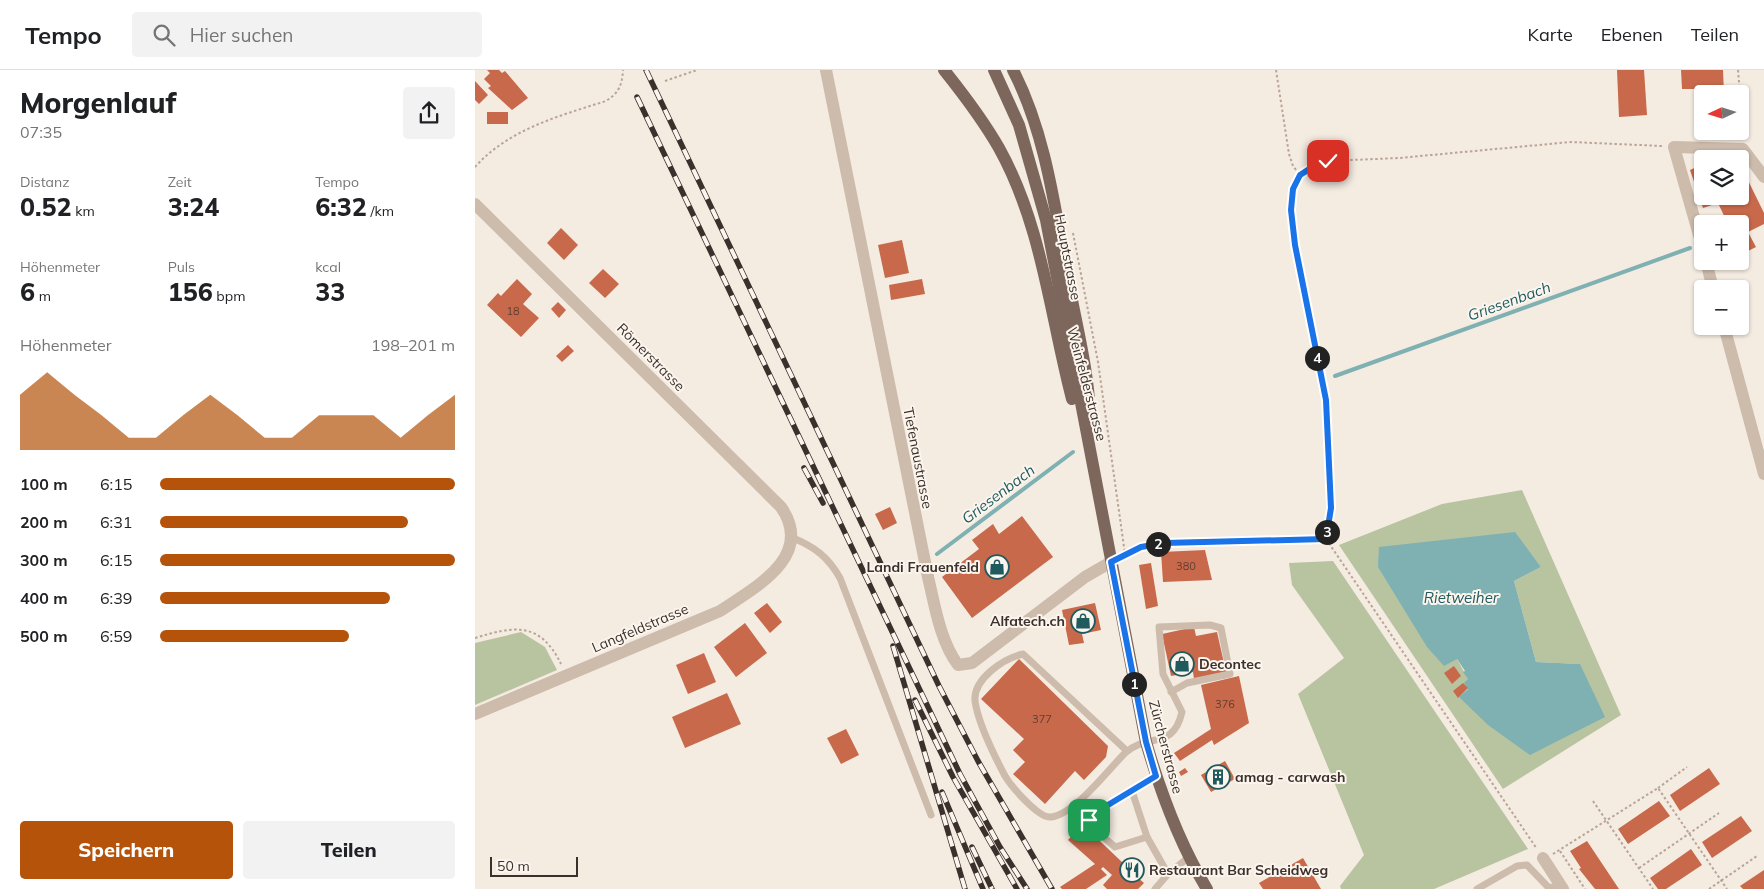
<!DOCTYPE html>
<html lang="de">
<head>
<meta charset="utf-8">
<style>
  :root { --surface:#fff; --page:#f2f2f2; --text:#202124; --muted:#757577; --line:#e0e0e0; --accent:#b45309 }
  body { margin:0; font-family:Mulish,sans-serif; background:var(--page); color:var(--text); height:100vh; display:flex; flex-direction:column; font-size:19px; white-space:nowrap }
  * { box-sizing:border-box; margin:0 }
  p { font-size:16px; color:var(--muted) }
  .icon { flex:none; width:28px; height:28px; fill:none; stroke:currentColor; stroke-width:2; stroke-linecap:round; stroke-linejoin:round }
  .map { position:relative; flex:1; overflow:hidden }
  .details { display:flex; flex-direction:column; background:var(--surface); width:475px }
  .details>* { flex:none }
  .needle { width:32px; rotate:266deg }
  .tools { position:absolute; left:1219px; top:15px; display:grid; gap:10px }
  .tools a { display:grid; place-items:center; width:55px; height:55px; border-radius:5px; background:var(--surface); box-shadow:0 1px 4px #0004; font-size:25px }
  .scale { position:absolute; left:15px; bottom:12px; width:88px; box-sizing:border-box; padding-left:5px; border:2px solid #3b302b; border-top:0; font-size:14px; line-height:18px; white-space:nowrap; color:#3b302b; -webkit-text-stroke:4px #fbf5ee; paint-order:stroke }
  .pin { position:absolute; display:grid; place-items:center; width:42px; height:42px; color:#fff; margin:-21px; border-radius:10px; box-shadow:0 2px 8px #0006 }
  .km { position:absolute; width:25px; height:25px; margin:-12px; border-radius:50%; background:#222; color:#fff; font-size:14px; line-height:25px; text-align:center }
  .round { display:grid; place-items:center; flex:none; width:52px; height:52px; border-radius:5px; background:var(--page) }
  .summary { display:flex; align-items:center; justify-content:space-between; height:85px; padding:0 20px }
  h1 { font-size:28px; font-weight:800; line-height:38px }
  .figures { display:grid; grid-template-columns:repeat(3,1fr); gap:8px; height:85px; padding:5px 20px }
  .figures div { display:grid; align-content:center }
  .figures b { font-size:25px; font-weight:800 }
  .figures small { font-size:14px; font-weight:400 }
  .figures p { font-size:14px }
  .chart { height:140px; padding:10px 20px }
  .chart p { display:flex; justify-content:space-between }
  .chart svg { width:100%; height:90px; margin-top:5px; fill:var(--accent); opacity:.7 }
  .action { display:flex; gap:10px; margin-top:auto; padding:10px 20px }
  .action a { flex:1; height:58px; border-radius:5px; background:var(--accent); color:#fff; font-size:20px; font-weight:800; line-height:58px; text-align:center }
  .action a+a { background:var(--page); color:var(--text) }
  ul { padding:0 20px; list-style:none; font-size:16px }
  li { display:grid; grid-template-columns:80px 60px 1fr; align-items:center; height:38px }
  li i { height:12px; border-radius:6px; background:var(--accent) }
  header { display:flex; align-items:center; gap:30px; box-sizing:border-box; height:70px; padding:0 25px; background:var(--surface); border-bottom:1px solid var(--line) }
  header strong { font-size:24px }
  nav { display:flex; gap:28px; margin-inline-start:auto; font-size:18px }
  .search { width:350px; height:45px; background:var(--page); display:flex; align-items:center; gap:12px; box-sizing:border-box; padding:0 18px; border-radius:5px; color:var(--muted); font-size:19px }
  main { display:flex; flex:1; min-height:0 }
  .map>svg:first-child { display:block }
  .green { fill:#b8c4a0; fill-rule:evenodd }
  .water { fill:#7fb0b2 }
  .lines { fill:none; stroke-linecap:round; stroke-linejoin:round }
  .stream { stroke:#7fb0b2; stroke-width:4 }
  .building { fill:#c8694b }
  .path { stroke:#b9a596; stroke-width:2; stroke-dasharray:2.5 2.5; stroke-linecap:butt }
  .lane { stroke:#cdbbac; stroke-width:7 }
  .street { stroke:#cdbbac; stroke-width:12 }
  .primary { stroke:#7d675c; stroke-width:12 }
  .rail-casing { stroke:#3b302b; stroke-width:5.5 }
  .rail { stroke:#fbf5ee; stroke-width:4; stroke-dasharray:11; stroke-linecap:butt }
  .route-casing { stroke:#fff; stroke-width:10 }
  .route { stroke:#1a73e8; stroke-width:6 }
  .labels { text-anchor:middle; dominant-baseline:central; stroke-width:4; stroke-linejoin:round; paint-order:stroke }
  .number-label { font-size:11px; fill:#5e3e33 }
  .street-label { font-size:14px; fill:#3b302b; stroke:#fbf5ee }
  .poi-label { font-size:14px; font-weight:bold; fill:#3b302b; stroke:#fbf5ee; text-anchor:start }
  .water-label { font-size:15px; font-style:italic; fill:#1f5a5e; stroke:#fbf5ee }
</style>
</head>
<body>
<header>
<strong>Tempo</strong>
<div class="search"><svg class="icon" aria-label="search" viewBox="0 0 24 24"><circle cx="10" cy="10" r="6"/><path d="M15 15l6 6"/></svg>Hier suchen</div>
<nav><a>Karte</a><a>Ebenen</a><a>Teilen</a></nav>
</header>
<main>
<section class="details">
<div class="summary"><div><h1>Morgenlauf</h1><p>07:35</p></div><a class="round"><svg class="icon" aria-label="share" viewBox="0 0 24 24"><path d="M12 15V3M7 8l5-5 5 5M5 13v7h14v-7"/></svg></a></div>
<div class="figures">
<div><p>Distanz</p><b>0.52<small> km</small></b></div>
<div><p>Zeit</p><b>3:24</b></div>
<div><p>Tempo</p><b>6:32<small> /km</small></b></div>
</div>
<div class="figures">
<div><p>Höhenmeter</p><b>6<small> m</small></b></div>
<div><p>Puls</p><b>156<small> bpm</small></b></div>
<div><p>kcal</p><b>33</b></div>
</div>
<div class="chart"><p><span>Höhenmeter</span>198–201 m</p>
<svg viewBox="0 0 160 44" preserveAspectRatio="none"><path d="M0 44V17L10 6L20 17L30 27L40 38L50 38L60 27L70 17L80 27L90 38L100 38L110 27L120 27L130 27L140 38L150 27L160 17V44z"/></svg>
</div>
<ul>
<li><b>100 m</b>6:15<i style="width:100%"></i></li>
<li><b>200 m</b>6:31<i style="width:84%"></i></li>
<li><b>300 m</b>6:15<i style="width:100%"></i></li>
<li><b>400 m</b>6:39<i style="width:78%"></i></li>
<li><b>500 m</b>6:59<i style="width:64%"></i></li>
</ul>
<div class="action"><a>Speichern</a><a>Teilen</a></div>
</section>
<div class="map">
<svg width="1289" height="819" viewBox="0 0 1289 819">
  <rect width="100%" height="100%" fill="#f4ebe1"/>
  <g class="green">
    <path d="M1047 420 1146 645 1028 719 864 475 967 434ZM1040 463 1066 497 1039 511 1061 592 1105 594 984 627 993 618V609L982 589Z"/>
    <path d="M858 491 1053 779 959 819H866L865 816 889 785 823 624 869 588 817 515 814 493Z"/>
    <path d="M46 562 70 577 82 600 0 635V573Z"/>
  </g>
  <path class="water" d="M1040 462 1066 497 1039 511 1061 592 1105 594 1130 647 1055 685 1013 655 984 627 993 619 989 613 993 609 988 602 990 601 982 589 969 596 952 577 903 497 904 477Z"/>
  <g class="lines">
    <g class="stream">
      <path d="M860 306 1215 178"/>
      <path d="M462 484 598 382"/>
    </g>
  </g>
  <g class="building">
    <path d="M12 0H24L27 3 30 1 53 28 37 40 13 18 16 16 9 9 15 3Z"/>
    <path d="M1142 0H1169L1172 45 1144 47Z"/>
    <path d="M1206 0H1248L1249 24H1228V32L1221 33 1220 19H1207Z"/>
    <path d="M0 11 13 25 4 34 0 30Z"/>
    <rect x="12" y="42" width="21" height="12"/>
    <path d="M1223 42H1228V61H1257V65L1226 68Z"/>
    <path d="M1228 94V126H1265V94L1289 143V154L1273 162 1281 177 1265 185V154H1253L1243 133 1228 138 1215 100Z"/>
    <path d="M86 158 103 175 89 190 72 173Z"/>
    <path d="M427 170 434 203 410 208 403 175Z"/>
    <path d="M128 199 144 214 130 228 114 213Z"/>
    <path d="M42 209 57 224 48 234 64 248 46 267 12 235 23 223 26 226Z"/>
    <path d="M447 209 450 224 416 230 414 215Z"/>
    <path d="M83 232 91 240 84 248 76 239Z"/>
    <path d="M93 275 99 281 87 292 81 286Z"/>
    <path d="M415 437 422 453 408 460 400 444Z"/>
    <path d="M547 446 578 487 497 548 467 507 504 479 497 470 518 454 524 464Z"/>
    <path d="M730 480 737 510 688 512 686 482Z"/>
    <path d="M676 493 683 536 671 539 664 495Z"/>
    <path d="M292 533 307 552 295 563 279 543Z"/>
    <path d="M620 533 626 560 607 564 609 573 594 575 587 540Z"/>
    <path d="M270 553 292 583 261 607 239 577Z"/>
    <path d="M719 557 721 566 742 562 751 602 719 609 718 602 696 606 687 564Z"/>
    <path d="M229 583 241 612 213 624 201 595Z"/>
    <path d="M544 589 633 676 631 687 609 710 600 701 570 734 538 704 550 692 538 680 549 669 506 629Z"/>
    <path d="M979 596 986 606 977 614 969 603Z"/>
    <path d="M764 606 774 653 739 675 737 670 705 691 699 683 736 659 726 615Z"/>
    <path d="M988 613 993 618 983 628 978 621Z"/>
    <path d="M252 623 266 654 210 678 197 647Z"/>
    <path d="M371 659 384 685 366 694 352 668Z"/>
    <path d="M750 691 760 709 736 722 726 705Z"/>
    <path d="M710 698 713 702 706 706 704 702Z"/>
    <path d="M1234 698 1245 714 1205 741 1195 725Z"/>
    <path d="M1184 731 1195 746 1153 774 1143 759Z"/>
    <path d="M1266 746 1277 761 1237 788 1227 772Z"/>
    <path d="M607 754 648 793 652 788 666 801 661 806 669 813 663 819H632L628 815 637 805 628 797 626 799 632 805 611 819H587L585 817 620 794 593 770Z"/>
    <path d="M1112 771 1144 819H1120L1104 799 1106 798 1095 781Z"/>
    <path d="M1216 779 1227 795 1191 819H1183L1175 808Z"/>
    <path d="M828 788 846 819H788L784 813Z"/>
    <path d="M1289 800V819H1268L1265 816Z"/>
  </g>
  <g class="lines">
    <g class="path">
      <path d="M801 0 814 84 818 96 825 105"/>
      <path d="M1263 0 1265 24"/>
      <path d="M190 11 222 0"/>
      <path d="M1265 30 1267 66"/>
      <path d="M0 97C34 59 84 46 131 31 144 23 147 15 148 0"/>
      <path d="M598 163 623 292 650 484"/>
      <path d="M851 469 1062 779"/>
      <path d="M647 486 666 477 689 473 851 469 856 438 851 330 820 175 816 140 818 119 825 105 839 95 853 91 924 88 1096 72 1187 76"/>
      <path d="M0 568C39 556 65 551 86 594"/>
      <path d="M1183 718 1212 697"/>
      <path d="M1118 731 1178 819"/>
      <path d="M1085 781 1110 819"/>
      <path d="M1078 784 1183 718 1252 819"/>
      <path d="M1164 798 1244 743"/>
      <path d="M1234 819 1282 786"/>
    </g>
    <g class="lane">
      <path d="M318 468C340 477 353 487 365 508L456 745"/>
      <path d="M652 681 548 584C529 588 498 609 500 631 503 653 520 687 530 706 536 716 564 749 576 747 600 744 633 700 650 683 673 662 698 681 707 642L688 604 684 557 735 555 746 558 755 604 712 613 696 622"/>
      <path d="M657 721 672 767 693 804"/>
      <path d="M672 767 640 777 616 756 614 750 628 738 681 706"/>
      <path d="M680 819 693 804 714 787"/>
      <path d="M1002 819 1042 796 1052 795 1073 817 1088 818"/>
    </g>
    <g class="street">
      <path d="M351 0 453 507C460 536 465 571 483 595L497 593 610 507 636 492"/>
      <path d="M0 134 306 437C340 486 281 517 245 541L0 644"/>
      <path d="M1228 179 1199 77 1268 79 1289 107"/>
      <path d="M1231 191 1238 219"/>
      <path d="M1249 256 1289 404"/>
      <path d="M1068 788 1088 819"/>
    </g>
    <g class="primary">
      <path d="M469 0C489 25 508 50 524 78 567 155 575 245 597 329"/>
      <path d="M519 0 544 55 571 150 671 672C686 724 704 773 732 819"/>
      <path d="M538 0C571 64 580 139 593 209 601 254 613 298 615 344"/>
    </g>
    <g class="rail-casing">
      <g id="rail">
        <path d="M171 0 464 616 503 691 577 819"/>
        <path d="M162 27 485 704 525 777 552 819"/>
        <path d="M329 398 348 433"/>
        <path d="M418 576 490 819"/>
        <path d="M440 630 478 707 542 819"/>
        <path d="M467 722 508 819"/>
        <path d="M497 777 517 819"/>
      </g>
    </g>
    <use href="#rail" class="rail"/>
  </g>
  <g class="lines">
    <g class="route-casing">
      <path id="route" d="M614 750 628 738 681 706 671 672 636 492 666 477 689 473 851 469 856 438 851 330 820 175 816 140 818 119 825 105 839 96 853 91"/>
    </g>
    <use href="#route" class="route"/>
  </g>
  <defs>
    <g id="shop-ring" transform="scale(1.25)"><circle r="9.5" fill="#fbf5ee" stroke="#1f5a5e" stroke-width="1.5"/><path d="M-5-2.5h2.3a2.7 3.5 0 0 1 5.4 0H5L5.5 6h-11ZM-1.5-2.5h3a1.5 2.3 0 0 0-3 0Z" fill="#1f5a5e"/></g>
    <g id="building-ring" transform="scale(1.25)"><circle r="9.5" fill="#fbf5ee" stroke="#1f5a5e" stroke-width="1.5"/><path d="M-4-6H4V6H1V3H-1V6H-4ZM-2.5-4.3h1.7v1.8h-1.7ZM.8-4.3h1.7v1.8H.8ZM-2.5-1h1.7V.8h-1.7ZM.8-1h1.7V.8H.8Z" fill="#1f5a5e"/></g>
    <g id="restaurant-ring" transform="scale(1.25)"><circle r="9.5" fill="#fbf5ee" stroke="#1f5a5e" stroke-width="1.5"/><path d="M-5-6h1v4h1v-4h1v4h1v-4h1v5L-1.5 .5V6h-2V.5L-5-1ZM5-6V6H3V1.5H1.5Q1.5-4 5-6Z" fill="#1f5a5e"/></g>
  </defs>
  <g fill-rule="evenodd">
    <use href="#shop-ring" x="522" y="497"/>
    <use href="#shop-ring" x="608" y="551"/>
    <use href="#shop-ring" x="707" y="594"/>
    <use href="#building-ring" x="743" y="707"/>
    <use href="#restaurant-ring" x="657" y="800"/>
  </g>
  <g class="labels">
    <g class="number-label">
      <text x="38" y="241">18</text>
      <text x="711" y="496">380</text>
      <text x="750" y="634">376</text>
      <text x="567" y="649">377</text>
    </g>
    <g class="street-label">
      <text transform="translate(593 187) rotate(79)">Hauptstrasse</text>
      <text transform="translate(176 287) rotate(45)">Römerstrasse</text>
      <text transform="translate(612 314) rotate(75)">Weinfelderstrasse</text>
      <text transform="translate(443 388) rotate(79)">Tiefenaustrasse</text>
      <text transform="translate(165 558) rotate(-23)">Langfeldstrasse</text>
      <text transform="translate(691 677) rotate(75)">Zürcherstrasse</text>
    </g>
    <g class="poi-label">
      <text x="504" y="497" text-anchor="end">Landi Frauenfeld</text>
      <text x="590" y="551" text-anchor="end">Alfatech.ch</text>
      <text x="724" y="594">Decontec</text>
      <text x="760" y="707">amag - carwash</text>
      <text x="674" y="800">Restaurant Bar Scheidweg</text>
    </g>
    <g class="water-label">
      <text transform="translate(1034 231) rotate(-20)">Griesenbach</text>
      <text transform="translate(523 424) rotate(-37)">Griesenbach</text>
      <text x="986" y="527">Rietweiher</text>
    </g>
  </g>
</svg>
<div class="tools">
<a><svg class="needle" viewBox="-14 -14 28 28"><path d="M0-13l5 13h-10z" fill="#e53935"/><path d="M0 13l5-13h-10z" fill="#757577"/></svg></a>
<a><svg class="icon" aria-label="layers" viewBox="0 0 24 24"><path d="M12 4l9 5-9 5-9-5zM3 14l9 5 9-5"/></svg></a>
<a>+</a>
<a>−</a>
</div>
<div class="scale">50 m</div>
<div class="pin" style="left:614px;top:750px;background:#1e9e55"><svg class="icon" aria-label="arrive" viewBox="0 0 24 24"><path d="M6 21V4h12l-3 4 3 4H6"/></svg></div>
<div class="pin" style="left:853px;top:91px;background:#d93025"><svg class="icon" aria-label="check" viewBox="0 0 24 24"><path d="M5 12l5 5 9-10"/></svg></div>
<b class="km" style="left:659px;top:614px">1</b>
<b class="km" style="left:683px;top:474px">2</b>
<b class="km" style="left:852px;top:462px">3</b>
<b class="km" style="left:842px;top:288px">4</b>
</div>
</main>
</body>
</html>
